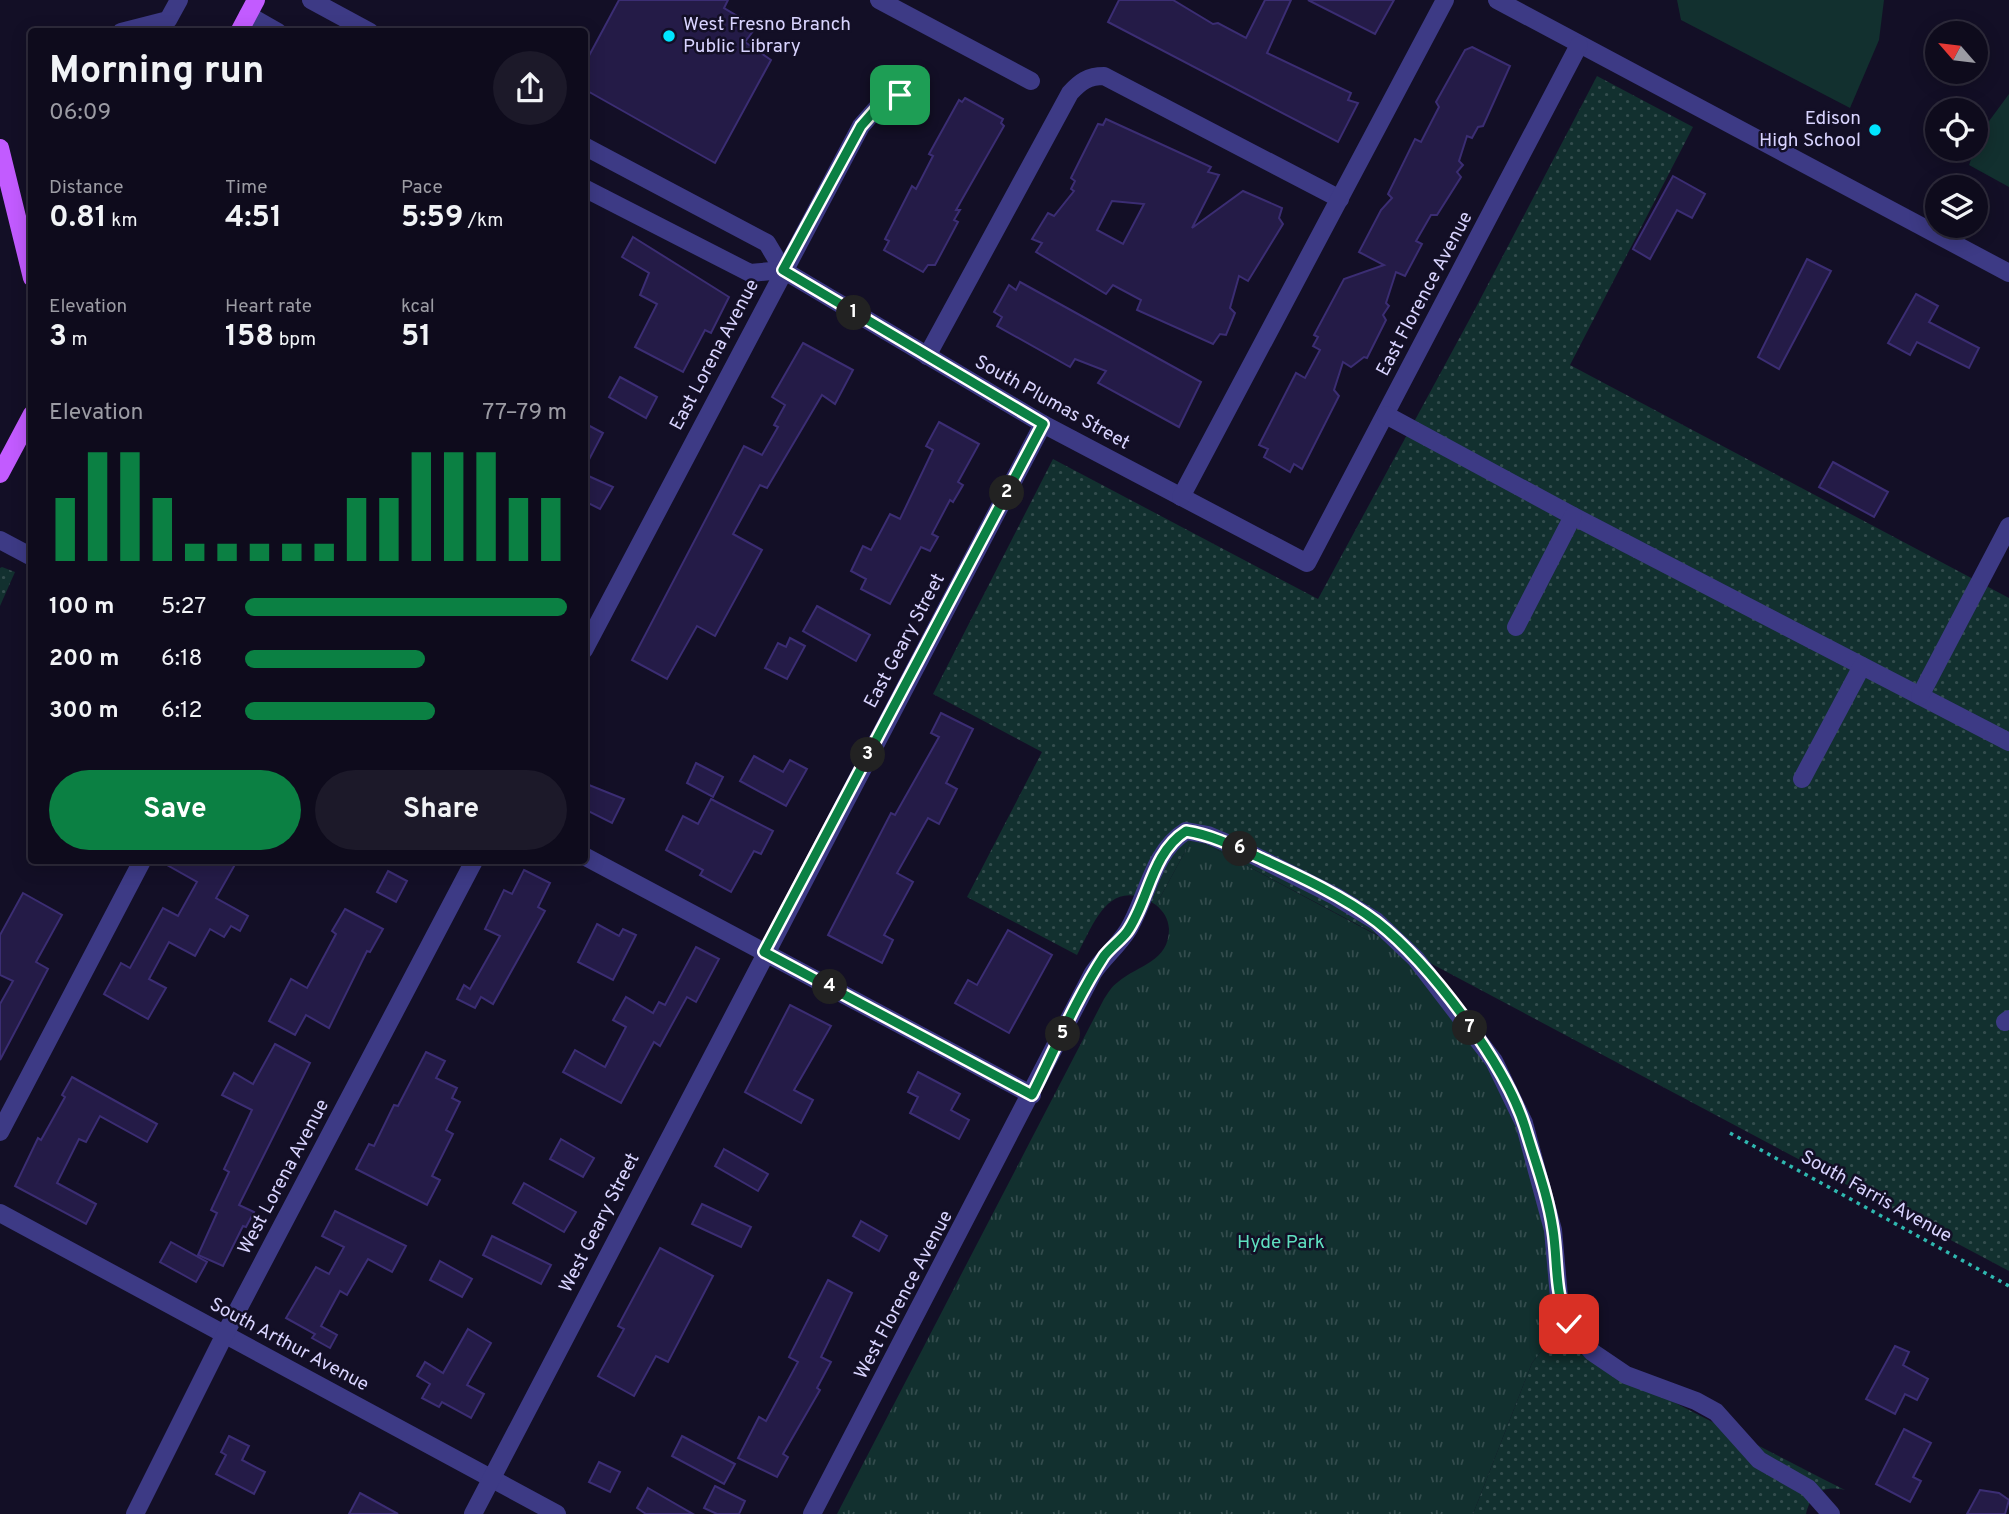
<!DOCTYPE html>
<html lang="en">
<head>
<meta charset="utf-8">
<style>
  :root { --surface:#0e0b1c; --page:#1c1929; --text:#f1f3f6; --muted:#9b9ba3; --line:#2e2b3b; --accent:#0b8043 }
  body { margin:0; font-family:Overpass,sans-serif; background:var(--page); color:var(--text); height:100vh; display:flex; flex-direction:column; font-size:26px; white-space:nowrap }
  * { box-sizing:border-box; margin:0 }
  p { font-size:23px; color:var(--muted) }
  .icon { flex:none; width:38px; height:38px; fill:none; stroke:currentColor; stroke-width:2; stroke-linecap:round; stroke-linejoin:round }
  .map { position:relative; flex:1; overflow:hidden }
  .drawer { position:absolute; left:28px; top:28px; width:560px; height:836px; display:flex; flex-direction:column; background:var(--surface); border-radius:7px; box-shadow:0 4px 18px #0003,0 0 0 2px var(--line) }
  .drawer>* { flex:none }
  .needle { width:46px; rotate:298deg }
  .controls { position:absolute; left:1925px; top:21px; display:grid; gap:14px }
  .controls a { display:grid; place-items:center; width:63px; height:63px; border-radius:50%; background:var(--surface); box-shadow:0 4px 18px #0003,0 0 0 2px var(--line); font-size:35px }
  .pin { position:absolute; display:grid; place-items:center; width:60px; height:60px; color:#fff; margin:-30px; border-radius:14px; box-shadow:0 4px 10px #0006 }
  .km { position:absolute; width:35px; height:35px; margin:-18px; border-radius:50%; background:#222; color:#fff; font-size:19px; line-height:35px; text-align:center }
  .round { display:grid; place-items:center; flex:none; width:74px; height:74px; border-radius:37px; background:var(--page) }
  .head { display:flex; align-items:center; justify-content:space-between; height:119px; padding:0 21px }
  h1 { font-size:38px; font-weight:700; line-height:52px }
  .figures { display:grid; grid-template-columns:repeat(3,1fr); gap:10px; height:119px; padding:7px 21px }
  .figures div { display:grid; align-content:center }
  .figures b { font-size:30px; font-weight:700 }
  .figures small { font-size:19px; font-weight:400 }
  .figures p { font-size:19px }
  .chart { height:196px; padding:14px 21px }
  .chart p { display:flex; justify-content:space-between }
  .chart svg { width:100%; height:126px; margin-top:7px; stroke:var(--accent); stroke-width:6 }
  .action { display:flex; gap:14px; margin-top:auto; padding:14px 21px }
  .action a { flex:1; height:80px; border-radius:42px; background:var(--accent); color:#fff; font-size:28px; font-weight:700; line-height:80px; text-align:center }
  .action a+a { background:var(--page); color:var(--text) }
  ul { padding:0 21px; list-style:none; font-size:23px }
  li { display:grid; grid-template-columns:112px 84px 1fr; align-items:center; height:52px }
  li i { height:18px; border-radius:9px; background:var(--accent) }
  .map>svg:first-child { display:block }
  .grass { fill:url(#grass-dots) }
  .park { fill:url(#park-tufts) }
  .pitch { fill:#12302f }
  .building { fill:#241b47; stroke:#3b2d73; stroke-width:2; fill-rule:evenodd }
  .lines { fill:none; stroke-linecap:round; stroke-linejoin:round }
  .path { stroke:#2fb8b0; stroke-width:3.5; stroke-dasharray:3.5 5; stroke-linecap:butt }
  .minor { stroke:#3d3a85; stroke-width:18 }
  .major { stroke:#c25bff; stroke-width:18 }
  .route-casing { stroke:#fff; stroke-width:14 }
  .route { stroke:#0b8043; stroke-width:9 }
  .poi-dot { fill:#00e5ff; stroke:#130f26; stroke-width:2.5 }
  .labels { text-anchor:middle; dominant-baseline:central; stroke-width:5; stroke-linejoin:round; paint-order:stroke }
  .poi-label { font-size:19px; fill:#d9d4ff; stroke:#130f26; text-anchor:start }
  .street-label { font-size:19px; fill:#d9d4ff; stroke:#130f26 }
  .park-label { font-size:19px; fill:#5fe0c0; stroke:#130f26 }
</style>
</head>
<body>
<div class="map">
<svg width="2009" height="1514" viewBox="0 0 2009 1514">
  <defs>
    <pattern id="grass-dots" width="8" height="8" patternUnits="userSpaceOnUse" patternTransform="scale(1.75)"><rect width="8" height="8" fill="#12302f"/><path d="M2 2h.1M6 6h.1" fill="none" stroke="#344d4e" stroke-width="1.8" stroke-linecap="round"/></pattern>
    <pattern id="park-tufts" width="24" height="20" patternUnits="userSpaceOnUse" patternTransform="scale(1.75)"><rect width="24" height="20" fill="#12302f"/><path d="M3 7l-1-3M5 7V3M7 7l1-3M15 17l-1-3M17 17v-4M19 17l1-3" fill="none" stroke="#344d4e"/></pattern>
  </defs>
  <rect width="100%" height="100%" fill="#130f26"/>
  <g class="grass">
    <path d="M1597 76 1693 127 1570 365 2009 598V1271L1193 837 1156 905C1110 875 1095 921 1077 955L967 897 1042 752 933 694 1053 459 1318 599 1473 313Z"/>
    <path d="M2 567 15 572 0 606V568Z"/>
    <path d="M1551 1339 1823 1479 1845 1490C1824 1485 1811 1492 1806 1514H1473L1532 1363Z"/>
  </g>
  <path class="park" d="M1193 837 1419 958 1526 1124 1554 1279 1551 1339 1532 1363 1473 1514H837L1104 999C1108 993 1112 986 1118 982 1138 965 1169 962 1169 929 1168 918 1164 912 1156 905Z"/>
  <g class="pitch">
    <path d="M1677 0H1884L1879 40 1850 108 1681 20Z"/>
    <path d="M2009 94V187L1969 165 1981 132Z"/>
  </g>
  <g class="building">
    <path d="M619 0H728L724 8 756 27 745 42 771 60 715 163 584 89V65Z"/>
    <path d="M1119 0H1173L1213 24 1218 23 1246 38 1265 0H1291L1267 53 1351 93 1348 100 1358 103 1338 142 1108 22Z"/>
    <path d="M1308 0H1394L1375 34Z"/>
    <path d="M1472 47 1510 66 1483 126 1478 127 1472 138 1467 136 1459 161 1463 165 1457 172 1461 177 1437 215H1431L1416 241 1422 244 1405 276 1396 272 1386 303 1389 306 1383 315 1386 320 1367 358 1364 357 1351 367 1343 362 1334 390 1339 396 1302 469 1294 464 1290 472 1264 457 1268 449 1259 445 1296 373 1305 378 1320 350 1313 346 1318 337 1314 335 1344 279 1384 265 1359 252 1381 210 1392 198 1388 194 1415 139 1421 142 1439 107 1436 102 1465 50Z"/>
    <path d="M965 98 1003 119 1001 123 1004 126 956 210H960L954 220 958 222 935 265H928L923 272 884 250 889 241 885 239 912 186 916 189 933 156 929 154 959 100 962 102Z"/>
    <path d="M1106 119 1211 167 1208 172 1219 175 1192 228 1243 191 1282 208 1279 218 1283 224 1248 281 1239 276 1230 308 1235 313 1226 335 1220 334 1213 344 1137 310 1141 300 1113 285 1106 294 1036 252 1042 243 1032 239 1048 213 1054 216 1074 191 1071 189 1075 181 1071 178 1098 124 1103 125ZM1112 201 1144 204 1123 244 1097 230Z"/>
    <path d="M1673 176 1705 194 1692 218 1677 210 1650 259 1633 249 1634 247Z"/>
    <path d="M633 237 729 297 711 333 705 330 683 372 635 347 657 304 640 295 649 273 622 257Z"/>
    <path d="M1807 259 1831 271 1779 369 1758 357Z"/>
    <path d="M1020 282 1201 382 1179 427 1098 383 1106 371 1075 359 1070 367 997 326 1002 317 994 312 1009 285 1016 290Z"/>
    <path d="M1916 294 1938 306 1929 322 1979 348 1969 368 1917 342 1910 355 1888 343Z"/>
    <path d="M803 343 853 370 835 404 822 395 767 488 760 485 733 534 762 550 715 636 697 626 667 679 632 660 744 446 762 455 778 427 774 425 785 405 772 397Z"/>
    <path d="M620 377 657 397 646 418 609 397Z"/>
    <path d="M939 422 979 444 958 482 963 485 953 502 950 500 932 534 938 537 930 551 921 547 890 604 861 589 866 579 851 571 863 546 871 550 890 514 900 519 933 450 926 446Z"/>
    <path d="M584 423 603 433 584 469Z"/>
    <path d="M1833 462 1888 492 1874 517 1819 487Z"/>
    <path d="M584 474 613 487 600 509 584 501Z"/>
    <path d="M817 606 870 635 856 661 803 631Z"/>
    <path d="M790 638 805 646 787 679 765 668 778 643 786 647Z"/>
    <path d="M941 713 973 729 946 783 957 789 939 824 928 818 897 873 913 882 884 935 893 940 882 963 828 935 891 813 895 815 939 737 931 733Z"/>
    <path d="M754 756 783 772 790 760 807 769 786 806 740 781Z"/>
    <path d="M696 763 723 777 713 797 687 783Z"/>
    <path d="M584 783 624 799 612 823 584 809Z"/>
    <path d="M711 799 773 831 761 854 754 851 731 892 700 875 703 870 666 850 683 816 698 824Z"/>
    <path d="M160 861H237L216 898 248 916 240 931 231 926 224 937 210 929 195 956 169 942 149 979 166 988 148 1019 104 994 121 963 130 968 163 908 178 916 197 882Z"/>
    <path d="M524 870 550 883 538 907 545 911 493 1004 481 997 475 1008 457 999 464 985 470 989 500 936 485 929 504 890 512 894Z"/>
    <path d="M388 871 407 881 396 902 377 892Z"/>
    <path d="M23 893 62 915 36 962 48 969 0 1060V1004L13 981 0 975V935Z"/>
    <path d="M345 909 383 929 370 952 367 951 329 1028 306 1015 295 1035 269 1021 291 979 307 988 336 934 332 931Z"/>
    <path d="M597 924 619 936 623 929 636 935 613 980 578 962Z"/>
    <path d="M1008 930 1052 955 1009 1033 955 1003 968 980 977 985Z"/>
    <path d="M696 947 719 959 696 1002 687 997 660 1046 654 1042 621 1103 563 1072 575 1050 605 1067 626 1027 613 1020 626 997 653 1013 659 1002 665 1005Z"/>
    <path d="M790 1005 831 1026 794 1090 813 1100 801 1123 745 1092Z"/>
    <path d="M275 1044 310 1063 239 1205 254 1212 246 1227 243 1226 223 1266 198 1255 217 1213 211 1210 229 1172 224 1169 252 1110 222 1095 234 1073 253 1084Z"/>
    <path d="M426 1052 445 1061 436 1078 457 1088 452 1098 460 1102 446 1130 453 1134 432 1176 440 1180 427 1205 356 1169 369 1144 374 1146 394 1105 398 1106Z"/>
    <path d="M918 1072 960 1094 951 1110 969 1120 959 1139 910 1113 918 1097 908 1092Z"/>
    <path d="M72 1077 157 1124 147 1142 100 1116 86 1142 79 1139 57 1183 96 1204 86 1224 15 1186 38 1138 41 1140 65 1097 62 1095Z"/>
    <path d="M561 1139 594 1158 583 1177 550 1159Z"/>
    <path d="M724 1149 768 1174 758 1191 715 1166Z"/>
    <path d="M524 1183 576 1212 564 1232 513 1203Z"/>
    <path d="M702 1204 751 1227 741 1247 692 1224Z"/>
    <path d="M335 1211 406 1246 392 1272 368 1259 347 1295 340 1291 321 1326 337 1335 330 1348 312 1338 315 1334 286 1318 316 1267 329 1274 344 1247 322 1236Z"/>
    <path d="M861 1221 887 1236 879 1251 853 1236Z"/>
    <path d="M492 1236 551 1265 541 1284 483 1255Z"/>
    <path d="M171 1242 207 1262 196 1282 160 1262Z"/>
    <path d="M660 1248 713 1276 668 1362 656 1356 634 1396 598 1376 624 1329 618 1326Z"/>
    <path d="M440 1261 472 1279 462 1297 430 1280Z"/>
    <path d="M828 1280 852 1293 821 1357 831 1362 817 1388 820 1390 783 1454 788 1457 777 1477 738 1458 759 1417 766 1421 798 1362 789 1357Z"/>
    <path d="M468 1329 491 1343 467 1385 484 1394 471 1418 442 1402 439 1407 422 1398 430 1384 417 1376 425 1362 443 1373Z"/>
    <path d="M1895 1346 1909 1352 1903 1365 1928 1379 1917 1400 1905 1394 1895 1414 1866 1399Z"/>
    <path d="M1904 1429 1931 1443 1913 1477 1921 1481 1910 1502 1876 1484Z"/>
    <path d="M229 1436 249 1446 242 1460 265 1472 254 1494 216 1474 226 1455 221 1452Z"/>
    <path d="M682 1436 735 1464 724 1484 672 1456Z"/>
    <path d="M599 1462 620 1472 610 1492 589 1482Z"/>
    <path d="M715 1486 745 1501 739 1514H717L704 1508Z"/>
    <path d="M648 1488 693 1514H646L637 1508Z"/>
    <path d="M1980 1490 1999 1493 2009 1500 2005 1514H1967Z"/>
    <path d="M360 1493 398 1514H349Z"/>
  </g>
  <g class="lines">
    <path class="path" d="M1730 1133 2009 1286"/>
    <g class="minor">
      <path d="M311 0 370 32"/>
      <path d="M879 0 1031 81"/>
      <path d="M1497 0 2009 273"/>
      <path d="M248 15 278 32"/>
      <path d="M121 32 168 20 179 0"/>
      <path d="M584 146 767 243 783 270 1043 424 1307 563 1579 45"/>
      <path d="M584 188 750 273 783 270"/>
      <path d="M927 356 1070 93C1080 82 1088 76 1104 76L1340 199"/>
      <path d="M1386 415 1573 516 2009 742"/>
      <path d="M1181 497 1445 0"/>
      <path d="M0 540 32 557"/>
      <path d="M1516 627 1573 516"/>
      <path d="M584 650 861 126 876 109 900 95"/>
      <path d="M1920 696 2009 526"/>
      <path d="M1802 779 1862 666"/>
      <path d="M584 856 1032 1095"/>
      <path d="M2005 1022 2009 1019"/>
      <path d="M0 1132 142 861"/>
      <path d="M0 1213 557 1514"/>
      <path d="M135 1514 225 1334 474 861"/>
      <path d="M473 1514 1043 424"/>
      <path d="M812 1514 1093 973C1103 958 1118 946 1128 930 1147 899 1152 852 1186 831L1208 835 1241 849 1335 896 1376 921 1416 959 1494 1061 1524 1123 1553 1230 1559 1297 1568 1324 1592 1352 1626 1375 1696 1401 1716 1412 1759 1460 1808 1488 1831 1514"/>
    </g>
    <g class="major">
      <path d="M239 32 256 0"/>
      <path d="M0 148 32 278"/>
      <path d="M0 474 32 414"/>
    </g>
  </g>
  <g class="lines">
    <g class="route-casing">
      <path id="route" d="M900 95 876 109 861 126 783 270 1043 424 764 952 1032 1095C1055 1049 1076 999 1104 956 1111 947 1120 941 1127 932 1149 901 1151 853 1186 831 1212 835 1236 847 1260 858 1299 876 1343 896 1377 922 1430 964 1505 1063 1525 1127 1535 1161 1548 1195 1553 1230 1558 1262 1554 1294 1569 1324"/>
    </g>
    <use href="#route" class="route"/>
  </g>
  <g class="poi-dot">
    <circle cx="669" cy="36" r="7"/>
    <circle cx="1875" cy="130" r="7"/>
  </g>
  <g class="labels">
    <g class="poi-label">
      <text x="683" y="25">West Fresno Branch<tspan x="683" dy="22">Public Library</tspan></text>
      <text x="1861" y="119" text-anchor="end">Edison<tspan x="1861" dy="22">High School</tspan></text>
    </g>
    <g class="street-label">
      <text transform="translate(1425 294) rotate(-62)">East Florence Avenue</text>
      <text transform="translate(715 355) rotate(-62)">East Lorena Avenue</text>
      <text transform="translate(1052 403) rotate(29)">South Plumas Street</text>
      <text transform="translate(905 641) rotate(-62)">East Geary Street</text>
      <text transform="translate(284 1177) rotate(-62)">West Lorena Avenue</text>
      <text transform="translate(1876 1197) rotate(29)">South Farris Avenue</text>
      <text transform="translate(600 1223) rotate(-63)">West Geary Street</text>
      <text transform="translate(904 1295) rotate(-62)">West Florence Avenue</text>
      <text transform="translate(289 1345) rotate(28)">South Arthur Avenue</text>
    </g>
    <g class="park-label">
      <text x="1281" y="1243">Hyde Park</text>
    </g>
  </g>
</svg>
<div class="controls">
<a><svg class="needle" viewBox="-14 -14 28 28"><path d="M0-13l5 13h-10z" fill="#e53935"/><path d="M0 13l5-13h-10z" fill="#9b9ba3"/></svg></a>
<a><svg class="icon" aria-label="locate" viewBox="0 0 24 24"><circle cx="12" cy="12" r="6"/><path d="M12 2v4M12 18v4M2 12h4M18 12h4"/></svg></a>
<a><svg class="icon" aria-label="layers" viewBox="0 0 24 24"><path d="M12 4l9 5-9 5-9-5zM3 14l9 5 9-5"/></svg></a>
</div>
<div class="pin" style="left:900px;top:95px;background:#1e9e55"><svg class="icon" aria-label="arrive" viewBox="0 0 24 24"><path d="M6 21V4h12l-3 4 3 4H6"/></svg></div>
<div class="pin" style="left:1569px;top:1324px;background:#d93025"><svg class="icon" aria-label="check" viewBox="0 0 24 24"><path d="M5 12l5 5 9-10"/></svg></div>
<b class="km" style="left:854px;top:313px">1</b>
<b class="km" style="left:1007px;top:493px">2</b>
<b class="km" style="left:868px;top:755px">3</b>
<b class="km" style="left:830px;top:987px">4</b>
<b class="km" style="left:1063px;top:1034px">5</b>
<b class="km" style="left:1240px;top:849px">6</b>
<b class="km" style="left:1470px;top:1028px">7</b>
<section class="drawer">
<div class="head"><div><h1>Morning run</h1><p>06:09</p></div><a class="round"><svg class="icon" aria-label="share" viewBox="0 0 24 24"><path d="M12 15V3M7 8l5-5 5 5M5 13v7h14v-7"/></svg></a></div>
<div class="figures">
<div><p>Distance</p><b>0.81<small> km</small></b></div>
<div><p>Time</p><b>4:51</b></div>
<div><p>Pace</p><b>5:59<small> /km</small></b></div>
</div>
<div class="figures">
<div><p>Elevation</p><b>3<small> m</small></b></div>
<div><p>Heart rate</p><b>158<small> bpm</small></b></div>
<div><p>kcal</p><b>51</b></div>
</div>
<div class="chart"><p><span>Elevation</span>77–79 m</p>
<svg viewBox="0 0 160 44" preserveAspectRatio="none"><path d="M5 44V22M15 44V6M25 44V6M35 44V22M45 44V38M55 44V38M65 44V38M75 44V38M85 44V38M95 44V22M105 44V22M115 44V6M125 44V6M135 44V6M145 44V22M155 44V22"/></svg>
</div>
<ul>
<li><b>100 m</b>5:27<i style="width:100%"></i></li>
<li><b>200 m</b>6:18<i style="width:56%"></i></li>
<li><b>300 m</b>6:12<i style="width:59%"></i></li>
</ul>
<div class="action"><a>Save</a><a>Share</a></div>
</section>
</div>
</body>
</html>
